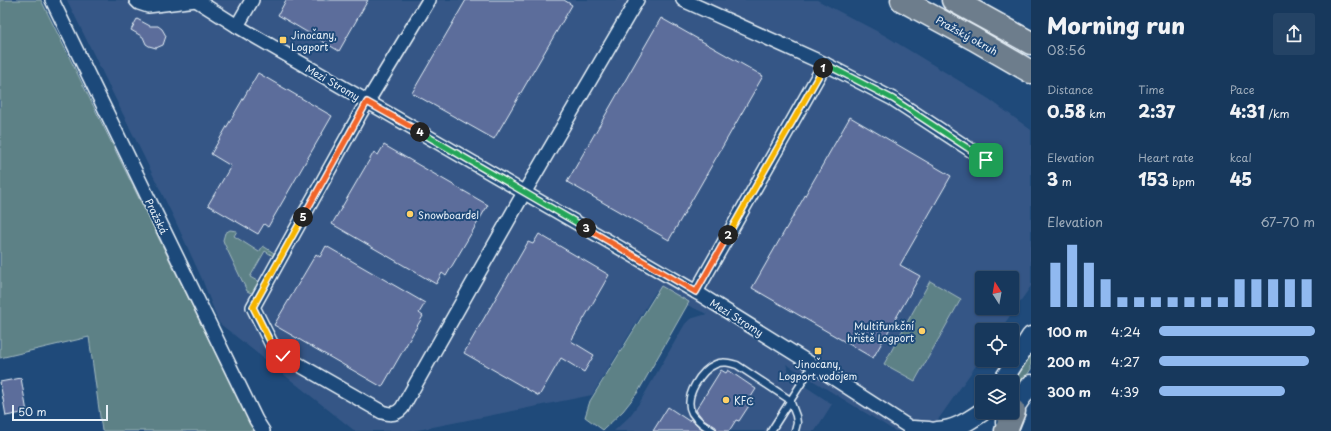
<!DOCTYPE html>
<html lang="en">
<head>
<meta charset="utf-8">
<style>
  :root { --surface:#17385c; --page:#244365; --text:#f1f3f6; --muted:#9eacbb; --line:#365272; --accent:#90b9f0 }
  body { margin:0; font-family:"Playpen Sans",sans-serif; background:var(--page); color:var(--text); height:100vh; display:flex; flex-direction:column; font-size:15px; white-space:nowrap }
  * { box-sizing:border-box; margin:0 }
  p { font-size:13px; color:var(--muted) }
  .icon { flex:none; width:22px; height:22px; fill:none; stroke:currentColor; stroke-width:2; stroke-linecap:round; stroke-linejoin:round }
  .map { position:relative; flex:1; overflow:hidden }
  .details { display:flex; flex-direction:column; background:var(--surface); width:300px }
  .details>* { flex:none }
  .needle { width:26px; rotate:349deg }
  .buttons { position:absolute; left:975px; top:271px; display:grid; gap:8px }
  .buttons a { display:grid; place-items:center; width:44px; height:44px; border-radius:4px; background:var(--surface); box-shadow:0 1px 3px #0004,0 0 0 1px var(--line); font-size:20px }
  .scale { position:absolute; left:12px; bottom:10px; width:96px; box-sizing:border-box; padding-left:4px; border:2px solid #e8f1f8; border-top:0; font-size:11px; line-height:14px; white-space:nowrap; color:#e8f1f8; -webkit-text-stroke:3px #1f4a7a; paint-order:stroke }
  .pin { position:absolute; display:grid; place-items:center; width:34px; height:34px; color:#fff; margin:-17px; border-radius:8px; box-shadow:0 2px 6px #0006 }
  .km { position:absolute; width:20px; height:20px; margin:-10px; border-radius:50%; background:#222; color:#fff; font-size:11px; line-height:20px; text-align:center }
  .round { display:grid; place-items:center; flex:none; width:42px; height:42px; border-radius:4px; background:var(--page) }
  .headline { display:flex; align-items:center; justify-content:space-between; height:68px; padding:0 16px }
  h1 { font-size:22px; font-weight:800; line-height:30px }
  .figures { display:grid; grid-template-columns:repeat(3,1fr); gap:6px; height:68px; padding:4px 16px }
  .figures div { display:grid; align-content:center }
  .figures b { font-size:17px; font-weight:800 }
  .figures small { font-size:11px; font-weight:400 }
  .figures p { font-size:11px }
  .chart { height:112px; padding:8px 16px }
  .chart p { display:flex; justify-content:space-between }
  .chart svg { width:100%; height:72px; margin-top:4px; stroke:var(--accent); stroke-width:6 }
  ul { padding:0 16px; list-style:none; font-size:13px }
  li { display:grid; grid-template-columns:64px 48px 1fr; align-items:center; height:30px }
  li i { height:10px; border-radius:5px; background:var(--accent) }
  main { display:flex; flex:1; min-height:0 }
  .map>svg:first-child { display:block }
  .built { fill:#355786; fill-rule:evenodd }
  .green { fill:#5d8186; stroke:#a2b9bf }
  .building { fill:#5c6d9b; stroke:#e8f1f8 }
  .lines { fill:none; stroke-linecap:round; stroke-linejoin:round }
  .service-casing { stroke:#e8f1f8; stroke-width:9 }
  .minor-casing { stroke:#e8f1f8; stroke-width:16 }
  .secondary-casing { stroke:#e8f1f8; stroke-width:21 }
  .motorway-casing { stroke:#e8f1f8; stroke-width:25 }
  .service { stroke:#1f4a7a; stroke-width:6 }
  .minor { stroke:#1f4a7a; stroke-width:13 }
  .secondary { stroke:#1f4a7a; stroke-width:18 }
  .motorway { stroke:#6d7d8c; stroke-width:22 }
  .split-1-casing { stroke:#fff; stroke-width:8 }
  .split-2-casing { stroke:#fff; stroke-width:8 }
  .split-3-casing { stroke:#fff; stroke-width:8 }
  .split-4-casing { stroke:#fff; stroke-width:8 }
  .split-5-casing { stroke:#fff; stroke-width:8 }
  .split-6-casing { stroke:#fff; stroke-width:8 }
  .split-1 { stroke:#22a559; stroke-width:5 }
  .split-2 { stroke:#f5b400; stroke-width:5 }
  .split-3 { stroke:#f0652b; stroke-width:5 }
  .split-4 { stroke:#22a559; stroke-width:5 }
  .split-5 { stroke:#f0652b; stroke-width:5 }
  .split-6 { stroke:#f5b400; stroke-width:5 }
  .poi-dot { fill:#ffd166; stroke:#1f4a7a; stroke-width:1.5 }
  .labels { text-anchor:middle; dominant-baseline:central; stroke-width:4; stroke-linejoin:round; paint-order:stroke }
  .poi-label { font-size:10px; fill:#e8f1f8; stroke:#1f4a7a; text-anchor:start }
  .street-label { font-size:10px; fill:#e8f1f8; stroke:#1f4a7a }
</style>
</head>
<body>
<main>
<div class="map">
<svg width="1031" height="431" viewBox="0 0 1031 431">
  <rect width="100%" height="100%" fill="#1f4a7a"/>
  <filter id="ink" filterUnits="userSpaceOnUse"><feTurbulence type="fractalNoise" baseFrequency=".025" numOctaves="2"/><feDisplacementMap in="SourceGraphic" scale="8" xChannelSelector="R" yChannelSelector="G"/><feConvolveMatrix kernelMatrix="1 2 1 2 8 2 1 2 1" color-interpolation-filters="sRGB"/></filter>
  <g filter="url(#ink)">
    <path class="built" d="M67 0H817L884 35 989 99 1031 130V286L1000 330H982V357L930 431H895L786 364 791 377 832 404 815 431H614L629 417 640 402 685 324 690 319 707 314 656 291 592 395 413 431H355L219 323 202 279 175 220ZM982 278H1012V308H982Z"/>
    <g class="green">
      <path d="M0 0H41L254 431H102L89 337 0 358Z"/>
      <path d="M230 230 237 231 234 236 259 252 263 246 274 253 273 256 265 251 250 277 259 282 254 292 251 293 247 291 224 243 223 240 225 233Z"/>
      <path d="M930 281 961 299 915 381 884 364Z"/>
      <path d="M661 286 689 302 638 392 623 411 603 430 585 417 590 401Z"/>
      <path d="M1031 350V369L1012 399V382Z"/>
    </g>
    <g class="building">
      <path d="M286 0H368L339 51 278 15Z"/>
      <path d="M466 0H564L572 5 494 139 412 93Z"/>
      <path d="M661 18 763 76 669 240 567 182Z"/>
      <path d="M137 19 150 26H158L162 29 166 36 163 45 156 48 149 46 146 44 143 37 131 30Z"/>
      <path d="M258 73 332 116 268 227 264 224 258 234 208 205 231 166 211 154Z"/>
      <path d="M850 117 951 176 900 265 920 276 873 358 752 288Z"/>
      <path d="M384 145 488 205 446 276 442 273 436 284 332 224 374 152 378 155Z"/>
      <path d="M539 234 609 275 571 341 594 355 584 372 561 358 539 396 464 353 528 242 533 244Z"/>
      <path d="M326 246 425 303 419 313 423 316 382 387 274 325 316 254 320 257Z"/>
      <path d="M721 370 726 373 728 370 756 389 749 400 752 401 739 421 736 420 729 431H717L716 427 702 418 696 410Z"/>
      <path d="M21 378 27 412 6 416 0 382Z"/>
      <path d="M668 407 689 421 690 419 705 431H653Z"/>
    </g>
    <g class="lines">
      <g class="service-casing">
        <g id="service">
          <path d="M713 431C705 426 697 421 692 413 683 397 701 370 716 364 723 361 730 363 737 365L790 400 796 416 797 423 795 431"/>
          <path d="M771 431 813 365"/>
        </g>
      </g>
      <g class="minor-casing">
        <g id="minor">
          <path d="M52 0 256 420 263 431"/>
          <path d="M136 0 139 3 148 6 196 0"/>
          <path d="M196 0 237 26 696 292 813 365 915 431"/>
          <path d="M429 0 360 114 253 307 271 343 277 352 382 412C390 415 396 415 402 408L517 205 637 0"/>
          <path d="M683 0 825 64"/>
          <path d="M237 26 252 0"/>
          <path d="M696 292 825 64 893 99 986 160"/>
        </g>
      </g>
      <g class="secondary-casing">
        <g id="secondary">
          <path d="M1002 382 1031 336"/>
          <path d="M1005 422 1031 384"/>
          <path d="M913 430 929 431"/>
          <path d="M937 431C955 430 967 422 982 412"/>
        </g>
      </g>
      <g class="motorway-casing">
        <g id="motorway">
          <path d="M902 0 974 39 1031 72"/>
          <path d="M953 0 1031 43"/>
          <path d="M1006 431 1014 411"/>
        </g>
      </g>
      <use href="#service" class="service"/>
      <use href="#minor" class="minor"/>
      <use href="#secondary" class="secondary"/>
      <use href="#motorway" class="motorway"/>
    </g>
  </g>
  <g class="lines" filter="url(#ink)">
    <g class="split-1-casing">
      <path id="split-1" d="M823 68 825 64 893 99 986 160"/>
    </g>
    <g class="split-2-casing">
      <path id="split-2" d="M728 235 823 68"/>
    </g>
    <g class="split-3-casing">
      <path id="split-3" d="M586 228 696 292 728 235"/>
    </g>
    <g class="split-4-casing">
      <path id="split-4" d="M420 132 586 228"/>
    </g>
    <g class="split-5-casing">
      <path id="split-5" d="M303 217 367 102 420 132"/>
    </g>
    <g class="split-6-casing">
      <path id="split-6" d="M283 356 274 349 253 307 303 217"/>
    </g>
    <use href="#split-1" class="split-1"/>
    <use href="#split-2" class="split-2"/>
    <use href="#split-3" class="split-3"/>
    <use href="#split-4" class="split-4"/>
    <use href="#split-5" class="split-5"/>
    <use href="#split-6" class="split-6"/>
  </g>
  <g class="poi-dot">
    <rect x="279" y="36" width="8" height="8" rx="2"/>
    <circle cx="410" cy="214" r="4"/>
    <circle cx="922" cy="331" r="4"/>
    <rect x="814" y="347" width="8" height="8" rx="2"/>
    <circle cx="726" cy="400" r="4"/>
  </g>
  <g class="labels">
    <g class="poi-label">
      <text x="291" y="34">Jinočany,<tspan x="291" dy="12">Logport</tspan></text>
      <text x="418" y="214">Snowboardel</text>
      <text x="914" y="325" text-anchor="end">Multifunkční<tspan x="914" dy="12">hřiště Logport</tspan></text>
      <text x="818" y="363" text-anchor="middle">Jinočany,<tspan x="818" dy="12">Logport vodojem</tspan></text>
      <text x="734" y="400">KFC</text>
    </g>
    <g class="street-label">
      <text transform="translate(967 35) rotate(29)">Pražský okruh</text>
      <text transform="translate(333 82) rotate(30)">Mezi Stromy</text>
      <text transform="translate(157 216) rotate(64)">Pražská</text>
      <text transform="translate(737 317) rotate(32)">Mezi Stromy</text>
    </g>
  </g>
</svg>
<div class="buttons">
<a><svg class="needle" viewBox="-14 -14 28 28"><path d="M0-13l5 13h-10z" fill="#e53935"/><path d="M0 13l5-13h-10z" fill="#9eacbb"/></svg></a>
<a><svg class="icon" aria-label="locate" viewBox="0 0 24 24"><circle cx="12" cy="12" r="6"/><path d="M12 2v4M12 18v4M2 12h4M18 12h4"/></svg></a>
<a><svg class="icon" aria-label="layers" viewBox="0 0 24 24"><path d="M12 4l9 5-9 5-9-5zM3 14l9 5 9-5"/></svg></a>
</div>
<div class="scale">50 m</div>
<div class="pin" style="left:986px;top:160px;background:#1e9e55"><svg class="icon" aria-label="arrive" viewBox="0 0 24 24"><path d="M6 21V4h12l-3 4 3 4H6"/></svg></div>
<div class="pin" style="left:283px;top:356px;background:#d93025"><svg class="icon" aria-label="check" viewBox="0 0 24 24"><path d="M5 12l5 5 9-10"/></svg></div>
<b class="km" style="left:823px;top:68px">1</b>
<b class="km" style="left:728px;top:235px">2</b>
<b class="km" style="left:586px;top:228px">3</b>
<b class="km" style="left:420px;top:132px">4</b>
<b class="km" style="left:303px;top:217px">5</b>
</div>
<section class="details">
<div class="headline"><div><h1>Morning run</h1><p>08:56</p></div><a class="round"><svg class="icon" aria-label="share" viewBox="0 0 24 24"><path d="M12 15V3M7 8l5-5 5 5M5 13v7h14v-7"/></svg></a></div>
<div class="figures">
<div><p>Distance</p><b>0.58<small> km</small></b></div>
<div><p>Time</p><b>2:37</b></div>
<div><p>Pace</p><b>4:31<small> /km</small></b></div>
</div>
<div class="figures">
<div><p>Elevation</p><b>3<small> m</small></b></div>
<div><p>Heart rate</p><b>153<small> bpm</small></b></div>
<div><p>kcal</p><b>45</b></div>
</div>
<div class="chart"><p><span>Elevation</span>67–70 m</p>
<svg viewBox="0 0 160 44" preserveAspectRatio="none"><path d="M5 44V17M15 44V6M25 44V17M35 44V27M45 44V38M55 44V38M65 44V38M75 44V38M85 44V38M95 44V38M105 44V38M115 44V27M125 44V27M135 44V27M145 44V27M155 44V27"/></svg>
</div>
<ul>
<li><b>100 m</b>4:24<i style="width:100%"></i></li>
<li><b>200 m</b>4:27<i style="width:96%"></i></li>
<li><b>300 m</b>4:39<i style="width:81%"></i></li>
</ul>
</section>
</main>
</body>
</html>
